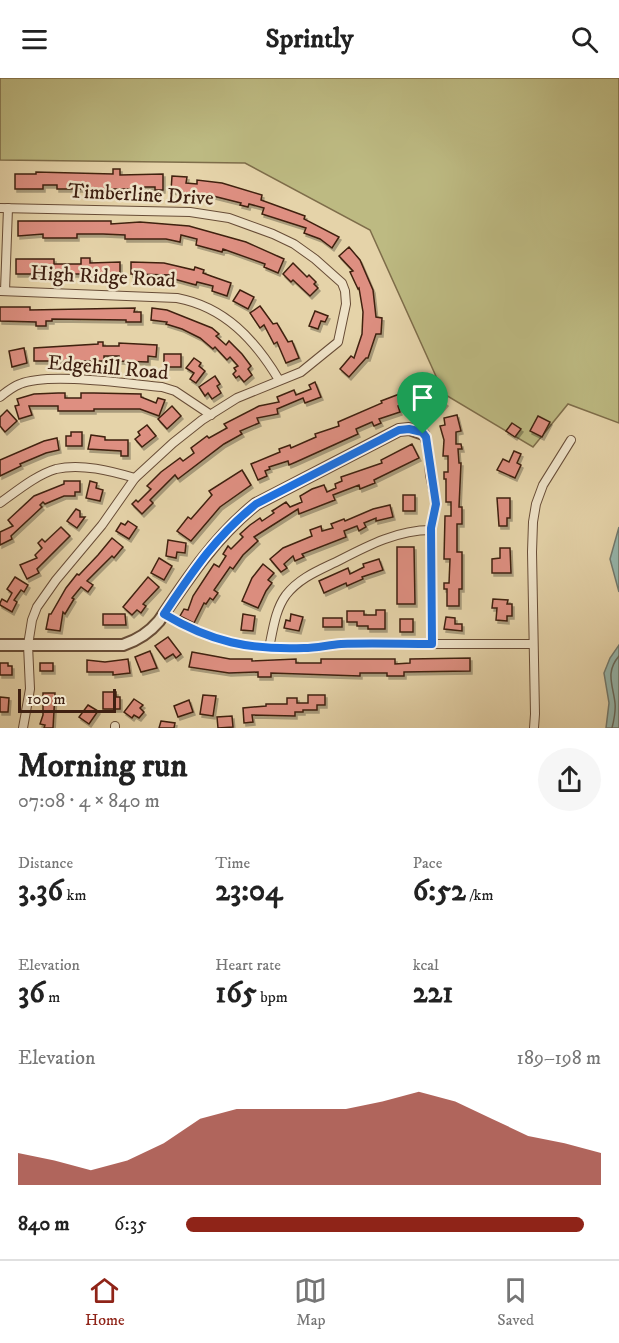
<!DOCTYPE html>
<html lang="en">
<head>
<meta charset="utf-8">
<style>
  :root { --surface:#fff; --page:#f6f6f6; --text:#222; --muted:#767676; --line:#e0e0e0; --accent:#8f2418 }
  body { margin:0; font-family:"IM FELL DW Pica",serif; background:var(--page); color:var(--text); height:100vh; display:flex; flex-direction:column; font-size:22px; white-space:nowrap }
  * { box-sizing:border-box; margin:0 }
  p { font-size:20px; color:var(--muted) }
  .icon { flex:none; width:33px; height:33px; fill:none; stroke:currentColor; stroke-width:2; stroke-linecap:round; stroke-linejoin:round }
  .map { position:relative; height:650px; overflow:hidden }
  .details { display:flex; flex-direction:column; background:var(--surface); flex:1 }
  .details>* { flex:none }
  .scale { position:absolute; left:18px; bottom:15px; width:98px; box-sizing:border-box; padding-left:6px; border:3px solid #3f2011; border-top:0; font-size:16px; line-height:21px; white-space:nowrap; color:#3f2011; -webkit-text-stroke:4px #eee2c7; paint-order:stroke }
  .pin { position:absolute; display:grid; place-items:center; width:51px; height:51px; color:#fff; margin:-62px -26px; border-radius:50% 50% 50% 0; rotate:-45deg; box-shadow:0 0 6px #0007 }
  .pin .icon { rotate:45deg }
  .round { display:grid; place-items:center; flex:none; width:63px; height:63px; border-radius:32px; background:var(--page) }
  .head { display:flex; align-items:center; justify-content:space-between; height:102px; padding:0 18px }
  h1 { font-size:33px; font-weight:800; line-height:45px }
  .stats { display:grid; grid-template-columns:repeat(3,1fr); gap:9px; height:102px; padding:6px 18px }
  .stats div { display:grid; align-content:center }
  .stats b { font-size:30px; font-weight:800 }
  .stats small { font-size:16px; font-weight:400 }
  .stats p { font-size:16px }
  .chart { height:168px; padding:12px 18px }
  .chart p { display:flex; justify-content:space-between }
  .chart svg { width:100%; height:108px; margin-top:6px; fill:var(--accent); opacity:.7 }
  ul { padding:0 18px; list-style:none; font-size:20px }
  li { display:grid; grid-template-columns:96px 72px 1fr; align-items:center; height:45px }
  li i { height:15px; border-radius:8px; background:var(--accent) }
  header { display:flex; justify-content:space-between; align-items:center; height:78px; padding:0 18px; background:var(--surface); font-size:27px; font-weight:800 }
  .tab-bar { display:flex; justify-content:space-around; align-items:center; height:84px; border-top:2px solid var(--line); background:var(--surface); font-size:16px; color:var(--muted) }
  .tab-bar a { display:grid; justify-items:center; gap:3px }
  .tab-bar .on { color:var(--accent) }
  .map>svg:first-child { display:block }
  .green { fill:#bdba82; stroke:#7e6d4a; stroke-width:1.5 }
  .water { fill:#96b7ad; stroke:#737b6f; stroke-width:1.5 }
  .lines { fill:none; stroke-linecap:round; stroke-linejoin:round }
  .shore { stroke:#6a6c5f; stroke-width:1.5 }
  .building { fill:#de8f81; stroke:#3f2011; stroke-width:1.5; filter:url(#shadow) }
  .minor-casing { stroke:#684d37; stroke-width:10 }
  .tertiary-casing { stroke:#684d37; stroke-width:14 }
  .minor { stroke:#eee2c7; stroke-width:8 }
  .tertiary { stroke:#eee2c7; stroke-width:10 }
  .route-casing { stroke:#fff; stroke-width:12 }
  .route { stroke:#1a73e8; stroke-width:8 }
  .labels { text-anchor:middle; dominant-baseline:central; stroke-width:5; stroke-linejoin:round; paint-order:stroke }
  .street-label { font-size:21px; fill:#3f2011; stroke:#eee2c7 }
</style>
</head>
<body>
<header><svg class="icon" aria-label="menu" viewBox="0 0 24 24"><path d="M4 6h16M4 12h16M4 18h16"/></svg>Sprintly<svg class="icon" aria-label="search" viewBox="0 0 24 24"><circle cx="10" cy="10" r="6"/><path d="M15 15l6 6"/></svg></header>
<div class="map">
<svg width="619" height="650" viewBox="0 0 619 650">
  <defs>
    <filter id="shadow"><feDropShadow dx="2" dy="3" stdDeviation="0" flood-color="#0004"/></filter>
  </defs>
  <rect width="100%" height="100%" fill="#e5d3a9"/>
  <filter id="stains"><feTurbulence type="fractalNoise" baseFrequency=".00333" numOctaves="4"/><feColorMatrix values="0 0 0 0 .2 0 0 0 0 .09 0 0 0 0 .02 0 0 0 .5 -.17"/></filter>
  <radialGradient id="worn" r=".72"><stop offset=".6" stop-color="#630" stop-opacity="0"/><stop offset="1" stop-color="#630" stop-opacity=".3"/></radialGradient>
  <path class="green" d="M0 0H619V345L568 326 533 369 444 316 370 152 245 85 0 82Z"/>
  <g class="water">
    <path d="M619 449V514L610 481Z"/>
    <path d="M619 567V650H606L609 625 604 595 610 580Z"/>
  </g>
  <g class="lines">
    <path class="shore" d="M612 650C614 642 616 634 615 625 613 607 605 594 619 578"/>
  </g>
  <g class="building">
    <path d="M113 91H120V97L163 96V112H155V109H139V111H57V107H43V111H15V96H36V94L113 96Z"/>
    <path d="M172 98 187 99 186 105 197 106V102L222 105 262 117 261 122 305 138 304 141 339 159 332 170 320 161 304 155 306 150 262 136 264 130 249 126 248 129 240 127 241 125 209 117V118L171 113Z"/>
    <path d="M18 143H111V146L140 144 189 148 246 164 284 181 278 195 264 189 265 186 223 171 222 174 196 167 197 161 181 157 180 164 166 161H125V157L103 156H77V160H43V156L18 158Z"/>
    <path d="M349 169 360 182 373 212 376 239 382 240 381 256H376L368 280H366L349 299 340 291 351 278 354 280 362 256 363 234 359 210 358 211 350 194 353 193 339 178Z"/>
    <path d="M81 180H90V185L120 184V196H16V181H54V186H81Z"/>
    <path d="M131 184 164 185 194 192 195 189 204 192 203 195 211 198 231 205 227 218 212 213 213 208 197 204 196 207 170 200V197L131 196Z"/>
    <path d="M293 185 307 199 309 197 316 204 314 206 318 210 310 218 293 202 291 204 283 196Z"/>
    <path d="M240 212 254 219 248 231 233 223Z"/>
    <path d="M260 228 273 246 277 245 288 264 292 263 299 280 286 285 277 264 274 266 264 247 260 250 250 235Z"/>
    <path d="M0 229H30V232L135 230 134 234H141V244H126V242L52 241V243H46V248H36V244L0 243Z"/>
    <path d="M152 230 167 232 212 250 219 256 216 258 226 267 229 263 242 276 251 288 248 291 252 297 244 304 239 298 236 300 233 296 236 293 234 290 238 288 230 279 227 282 215 269 213 271 200 260 182 251 166 246 167 244 151 242Z"/>
    <path d="M315 233 328 238 325 244 321 243 318 251 309 248Z"/>
    <path d="M98 264H103V268H119V265L157 267 156 279 148 278V284L119 283V278H104V283H34V270L98 266Z"/>
    <path d="M24 270 27 285 12 289 9 273Z"/>
    <rect x="164" y="276" width="17" height="13"/>
    <path d="M194 280 201 285 199 288 205 293 196 305 190 301 194 295 186 290Z"/>
    <path d="M215 298 220 306 217 308 221 315 212 321 208 315 205 318 199 309Z"/>
    <path d="M315 304 321 319 305 325 303 320 277 331 278 336 257 340 259 345 240 353 242 356 224 366 178 401 175 397 150 422 153 425 142 436 132 426 136 422 138 424 151 411 147 408 161 394 180 380 183 383 194 375 191 370 207 358 209 360 227 350 224 346 259 328 279 324 277 319 294 312 296 317 311 311 309 307Z"/>
    <path d="M418 307 421 318 411 320 412 324 398 328 400 334 379 341 381 345 374 348 372 344 356 351 358 356 296 384 289 387 288 383 269 389 270 391 265 393 267 398 258 402 251 386 280 374 279 371 290 367 291 370 316 359 315 356 339 348 338 344 382 325 381 323 402 315 400 311Z"/>
    <path d="M432 313 446 325 439 333 425 322Z"/>
    <path d="M58 315H65V320H81V315H94L141 316V319L156 325 158 320 165 322 159 338 140 331H94V333H58V328H29L32 337 19 341 15 328 19 327 17 321 34 316Z"/>
    <path d="M172 328 181 338 167 351 158 341Z"/>
    <path d="M7 332 17 343 5 354 0 348V339Z"/>
    <path d="M457 337 461 353 456 354V366H461L462 371H458L459 385H461L459 429H462V446H457V474H462V511H459V528H447V511H444V505H449L450 481H444L445 438H451V424H446V401H444V394H448V378H443L444 362 440 348 445 347 444 340Z"/>
    <path d="M538 338 550 344 542 359 530 353Z"/>
    <path d="M512 345 521 351 515 359 506 353Z"/>
    <path d="M147 347 156 358 142 369 135 361 140 357 138 354Z"/>
    <path d="M71 354H82V368H66V358H71Z"/>
    <path d="M91 357 105 359V362H128V378H121V373L88 371Z"/>
    <path d="M57 360 59 372 46 375 20 386 21 388 0 398V382L44 363Z"/>
    <path d="M412 366 419 380 374 402 375 405 360 411 359 407 333 417 335 422 299 436 298 431 254 459 258 463 243 477 233 491 230 489 214 512 218 515 213 522 210 520 206 526 204 525 194 545 180 538 184 531 188 532 193 518 214 486 219 489 226 478 223 476 228 468 231 471 243 459 240 456 250 447 260 440 262 443 274 435 272 433 286 424 290 429 302 424 300 418 312 411 324 407 327 414 336 410 335 406 342 403 341 399 382 385 381 382Z"/>
    <path d="M514 373 521 376 517 385 521 387 515 400 497 392 503 381 509 384Z"/>
    <path d="M242 392 251 407 220 429 191 463 177 453 188 439 191 441 212 417 209 413Z"/>
    <path d="M64 403H80V414H75V418H64L45 426 43 424 40 427 42 429 11 458 12 461 0 467V454L13 448 8 442 34 418 64 406Z"/>
    <path d="M90 403 97 405 96 410 103 412 100 423 86 420Z"/>
    <rect x="403" y="417" width="12" height="16"/>
    <path d="M497 420H510V440H507V448H499Z"/>
    <path d="M390 427 393 439 376 443V440L364 445 366 449 359 453 357 448 344 453 346 459 302 476 304 479 295 483 293 478 284 486 287 490 281 494 270 481 283 470 312 458 310 452 321 448 322 453 333 450 331 446 344 441 345 443 373 431Z"/>
    <path d="M76 431 80 433V439H85L77 450 67 443Z"/>
    <path d="M128 443 137 449 129 461 116 453 121 445 125 447Z"/>
    <path d="M61 449 70 458 37 491 39 495 27 501 20 487 37 480 35 477 42 470 38 465 42 461 45 464Z"/>
    <path d="M112 460 123 469 114 480 112 478 87 503 93 507 88 514 81 509 72 520 74 521 65 536 63 534 60 553 46 551 49 536H51L66 510 77 496 79 497 98 477Z"/>
    <path d="M168 462 186 465 185 475 177 474 176 480 166 478Z"/>
    <path d="M397 469H414L415 526H397Z"/>
    <path d="M500 470H510L511 495H492V481L500 480Z"/>
    <path d="M159 480 172 488 164 502 151 495Z"/>
    <path d="M379 481 383 492 362 499 363 501 347 508 346 505 324 515 319 503 348 490 350 496 364 489 363 486Z"/>
    <path d="M263 486 274 495 268 502 272 505 266 513 258 530 242 523 252 500Z"/>
    <path d="M15 499 28 507 24 514 21 512 14 522 17 524 12 534 0 527V525L2 521 7 524 12 515 7 511Z"/>
    <path d="M148 499 159 509 143 526 146 528 141 535 137 532 132 537 123 529Z"/>
    <path d="M493 521 508 522 507 526H512V538H507V543L496 542 497 530H492Z"/>
    <path d="M376 532H385V551H368V548H357V544H347V533H364V537H376Z"/>
    <path d="M103 536H125L126 547H103Z"/>
    <path d="M243 536 255 538 253 553 241 552Z"/>
    <path d="M291 536 303 539 299 553 284 550 286 542 290 543Z"/>
    <path d="M446 539 455 540V546H462V553L444 551Z"/>
    <rect x="323" y="540" width="19" height="9"/>
    <rect x="400" y="541" width="13" height="13"/>
    <path d="M168 559 181 576 176 580 173 576 165 581 155 568Z"/>
    <path d="M150 573 157 590 141 594 135 579Z"/>
    <path d="M192 574 230 581H252V583L296 581V585H321V581H395V586L410 585V581L470 580V593L404 594V598H387V595H360V598L271 595V599H258V594L229 595 189 589Z"/>
    <path d="M128 581 130 595 113 597V594H87V582L105 584Z"/>
    <path d="M0 585H8V588H12V597H0Z"/>
    <rect x="40" y="585" width="13" height="8"/>
    <path d="M103 614H116V619H120V631H103Z"/>
    <path d="M43 615H55L53 650H44L45 647 40 646 43 637Z"/>
    <path d="M203 617 216 618 213 638 200 636Z"/>
    <path d="M308 617H325V627H317V632H303V634H295V638L252 637 253 644 244 645 243 630 266 628V626H287V620H297V625H308Z"/>
    <path d="M0 619 9 620 8 634H0Z"/>
    <path d="M134 621 143 627 140 630 144 634 139 640 134 637 132 640 124 634Z"/>
    <path d="M189 622 193 634 178 639 174 628Z"/>
    <path d="M88 627 98 633 89 646 79 639Z"/>
    <path d="M232 638 233 649 218 650 217 639Z"/>
    <path d="M161 643 175 645 174 650H159Z"/>
  </g>
  <g class="lines">
    <g class="minor-casing">
      <g id="minor">
        <path d="M0 130 190 134 229 140 273 156 294 166 315 181 342 205 345 213 346 226 338 264 301 294 237 320 202 342 173 365 135 400 102 447 56 502 37 529 32 542 28 567 30 611 23 650"/>
        <path d="M0 213 177 220C225 229 255 262 279 302"/>
        <path d="M5 213 8 130"/>
        <path d="M0 319C6 314 12 309 20 306 49 294 128 306 162 309L175 313 211 337"/>
        <path d="M423 356 428 370 430 397 436 425 431 452 432 566"/>
        <path d="M0 425C17 413 36 397 56 391 81 385 111 393 135 400"/>
        <path d="M164 536C211 564 250 572 304 570 321 569 337 566 354 566 414 566 474 566 533 566"/>
        <path d="M269 570C273 552 275 532 286 517 300 499 320 492 340 482 369 467 398 452 431 452"/>
        <path d="M115 650V648"/>
        <path d="M534 650 535 636 532 474 533 444 536 426 543 407 571 362"/>
      </g>
    </g>
    <g class="tertiary-casing">
      <path id="tertiary" d="M0 567H123C138 562 149 555 159 543 188 500 215 459 256 426L399 352 409 351 423 356"/>
    </g>
    <use href="#minor" class="minor"/>
    <use href="#tertiary" class="tertiary"/>
  </g>
  <g class="lines">
    <g class="route-casing">
      <path id="route" d="M409 351 422 354 426 359 436 426 431 450 432 566C402 566 371 565 341 566 328 567 316 570 304 570 249 572 211 564 164 536 193 493 215 459 256 426L378 363 399 352Z"/>
    </g>
    <use href="#route" class="route"/>
  </g>
  <g class="labels">
    <g class="street-label">
      <text transform="translate(141 117) rotate(3)">Timberline Drive</text>
      <text transform="translate(103 199) rotate(3)">High Ridge Road</text>
      <text transform="translate(108 290) rotate(5)">Edgehill Road</text>
    </g>
  </g>
  <rect width="100%" height="100%" filter="url(#stains)"/>
  <rect width="100%" height="100%" fill="url(#worn)"/>
</svg>
<div class="scale">100 m</div>
<div class="pin" style="left:423px;top:356px;background:#1e9e55"><svg class="icon" aria-label="arrive" viewBox="0 0 24 24"><path d="M6 21V4h12l-3 4 3 4H6"/></svg></div>
</div>
<section class="details">
<div class="head"><div><h1>Morning run</h1><p>07:08 · 4 × 840 m</p></div><a class="round"><svg class="icon" aria-label="share" viewBox="0 0 24 24"><path d="M12 15V3M7 8l5-5 5 5M5 13v7h14v-7"/></svg></a></div>
<div class="stats">
<div><p>Distance</p><b>3.36<small> km</small></b></div>
<div><p>Time</p><b>23:04</b></div>
<div><p>Pace</p><b>6:52<small> /km</small></b></div>
</div>
<div class="stats">
<div><p>Elevation</p><b>36<small> m</small></b></div>
<div><p>Heart rate</p><b>165<small> bpm</small></b></div>
<div><p>kcal</p><b>221</b></div>
</div>
<div class="chart"><p><span>Elevation</span>189–198 m</p>
<svg viewBox="0 0 160 44" preserveAspectRatio="none"><path d="M0 44V31L10 34L20 38L30 34L40 27L50 17L60 13L70 13L80 13L90 13L100 10L110 6L120 10L130 17L140 24L150 27L160 31V44z"/></svg>
</div>
<ul>
<li><b>840 m</b>6:35<i style="width:96%"></i></li>
</ul>
</section>
<nav class="tab-bar">
<a class="on"><svg class="icon" aria-label="home" viewBox="0 0 24 24"><path d="M3 11l9-7 9 7M6 9v11h12V9"/></svg>Home</a>
<a><svg class="icon" aria-label="map" viewBox="0 0 24 24"><path d="M3 6l6-2 6 2 6-2v14l-6 2-6-2-6 2zM9 4v14M15 6v14"/></svg>Map</a>
<a><svg class="icon" aria-label="saved" viewBox="0 0 24 24"><path d="M7 4h10v16l-5-4-5 4z"/></svg>Saved</a>
</nav>
</body>
</html>
